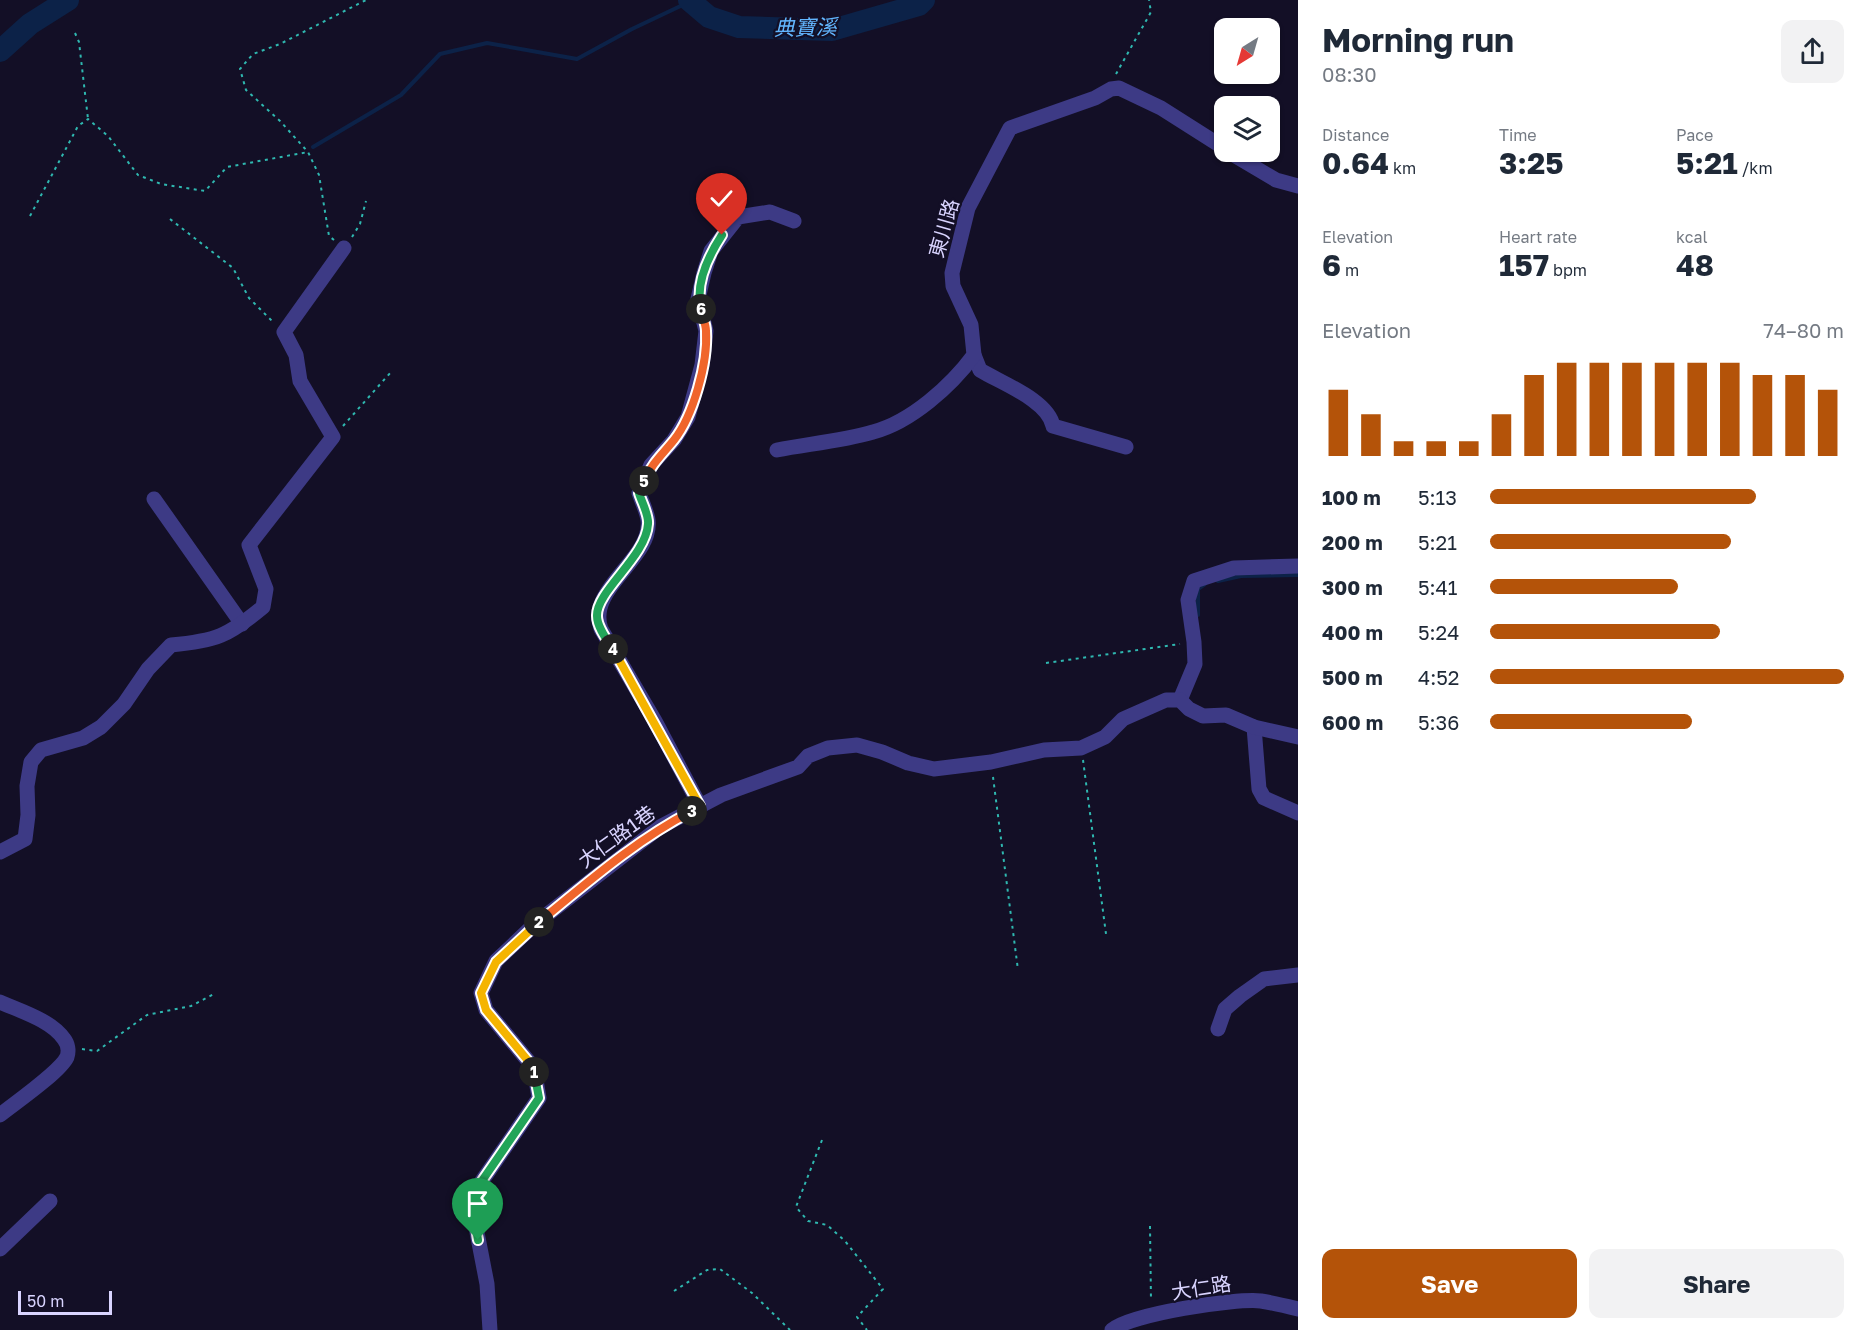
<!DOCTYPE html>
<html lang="en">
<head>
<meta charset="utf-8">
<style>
  :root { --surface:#fff; --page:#f2f2f3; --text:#1f2937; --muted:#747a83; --accent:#b45309 }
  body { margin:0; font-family:"Golos Text","Noto Sans TC",sans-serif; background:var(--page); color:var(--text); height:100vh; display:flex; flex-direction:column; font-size:22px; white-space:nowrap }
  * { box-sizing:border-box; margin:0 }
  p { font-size:20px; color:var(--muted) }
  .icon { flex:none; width:33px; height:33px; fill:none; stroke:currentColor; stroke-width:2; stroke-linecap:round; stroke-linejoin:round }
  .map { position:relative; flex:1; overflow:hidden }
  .details { display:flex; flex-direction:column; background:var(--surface); width:570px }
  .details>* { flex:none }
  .needle { width:39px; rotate:217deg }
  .tools { position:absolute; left:1214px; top:18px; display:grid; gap:12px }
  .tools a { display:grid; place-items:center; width:66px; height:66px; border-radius:12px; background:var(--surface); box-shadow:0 2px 4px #0004; font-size:30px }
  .scale { position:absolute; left:18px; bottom:15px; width:94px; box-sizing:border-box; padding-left:6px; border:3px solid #d9d4ff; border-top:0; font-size:16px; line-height:21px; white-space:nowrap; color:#d9d4ff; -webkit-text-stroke:4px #130f26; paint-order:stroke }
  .pin { position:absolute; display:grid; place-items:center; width:51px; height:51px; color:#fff; margin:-62px -26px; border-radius:50% 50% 50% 0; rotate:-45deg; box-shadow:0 0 6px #0007 }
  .pin .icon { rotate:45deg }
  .km { position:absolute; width:30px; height:30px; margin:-15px; border-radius:50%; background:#222; color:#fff; font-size:16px; line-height:30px; text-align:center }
  .round { display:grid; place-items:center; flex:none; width:63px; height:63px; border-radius:12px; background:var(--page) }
  .summary { display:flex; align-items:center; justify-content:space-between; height:102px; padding:0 24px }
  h1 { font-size:33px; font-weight:700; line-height:45px }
  .figures { display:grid; grid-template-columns:repeat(3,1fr); gap:9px; height:102px; padding:6px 24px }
  .figures div { display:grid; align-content:center }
  .figures b { font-size:30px; font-weight:700 }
  .figures small { font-size:16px; font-weight:400 }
  .figures p { font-size:16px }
  .chart { height:168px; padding:12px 24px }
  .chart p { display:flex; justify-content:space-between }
  .chart svg { width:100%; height:108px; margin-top:6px; stroke:var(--accent); stroke-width:6 }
  .button { display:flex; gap:12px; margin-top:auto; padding:12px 24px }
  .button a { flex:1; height:69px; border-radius:12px; background:var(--accent); color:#fff; font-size:24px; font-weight:700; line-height:69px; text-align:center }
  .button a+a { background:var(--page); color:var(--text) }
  ul { padding:0 24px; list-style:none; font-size:20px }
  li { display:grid; grid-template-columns:96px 72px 1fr; align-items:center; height:45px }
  li i { height:15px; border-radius:8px; background:var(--accent) }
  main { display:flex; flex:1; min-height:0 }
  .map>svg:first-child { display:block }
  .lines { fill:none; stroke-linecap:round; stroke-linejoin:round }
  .stream { stroke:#0c2248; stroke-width:4 }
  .river { stroke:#0c2248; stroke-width:22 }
  .path { stroke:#2fb8b0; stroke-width:2; stroke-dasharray:3 4.5; stroke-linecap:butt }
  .minor { stroke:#3d3a85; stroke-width:15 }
  .split-1-casing { stroke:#fff; stroke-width:12 }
  .split-2-casing { stroke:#fff; stroke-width:12 }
  .split-3-casing { stroke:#fff; stroke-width:12 }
  .split-4-casing { stroke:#fff; stroke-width:12 }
  .split-5-casing { stroke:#fff; stroke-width:12 }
  .split-6-casing { stroke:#fff; stroke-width:12 }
  .split-7-casing { stroke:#fff; stroke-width:12 }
  .split-1 { stroke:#22a559; stroke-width:8 }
  .split-2 { stroke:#f5b400; stroke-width:8 }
  .split-3 { stroke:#f0652b; stroke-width:8 }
  .split-4 { stroke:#f5b400; stroke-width:8 }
  .split-5 { stroke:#22a559; stroke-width:8 }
  .split-6 { stroke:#f0652b; stroke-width:8 }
  .split-7 { stroke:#22a559; stroke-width:8 }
  .labels { text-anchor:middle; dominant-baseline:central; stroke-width:4.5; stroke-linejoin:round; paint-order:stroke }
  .street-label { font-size:20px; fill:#d9d4ff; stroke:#130f26 }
  .water-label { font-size:21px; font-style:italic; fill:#62b6ff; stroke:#130f26 }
</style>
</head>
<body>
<main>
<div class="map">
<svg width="1298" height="1330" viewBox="0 0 1298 1330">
  <rect width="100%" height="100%" fill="#130f26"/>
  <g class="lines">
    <g class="stream">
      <path d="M313 147 401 95 440 54 487 43 577 59 632 29 689 2"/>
      <path d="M1218 581 1241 576 1298 575"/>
      <path d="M1198 615V589L1205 584"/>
    </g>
    <g class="river">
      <path d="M689 0 709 17 739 27 832 30 919 5 924 0"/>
      <path d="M0 51 30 24 68 0"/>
    </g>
    <g class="path">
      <path d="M75 33 79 42 88 119"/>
      <path d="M1116 74 1151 12 1149 0"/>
      <path d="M30 216 78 126 88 119 108 136 138 175 161 184 205 191 227 167 308 152"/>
      <path d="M170 219 233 268 249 298 273 322"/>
      <path d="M352 237 360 224 366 201"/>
      <path d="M334 240 329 236 319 175 308 152 280 121 246 90 240 69 253 54 280 44 366 0"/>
      <path d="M343 426 391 372"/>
      <path d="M1046 663 1180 644"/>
      <path d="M1083 760 1106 934"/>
      <path d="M993 777 1018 970"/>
      <path d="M82 1049 97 1051 147 1015 191 1006 214 994"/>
      <path d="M822 1140 796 1207 808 1221 827 1225 845 1241 883 1289 857 1317 867 1330"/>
      <path d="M1150 1226 1151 1301"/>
      <path d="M674 1291 707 1270 720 1269 752 1293 790 1330"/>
    </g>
    <g class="minor">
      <path d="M1229 152 1276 180 1298 186"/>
      <path d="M974 355 980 370C1001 383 1048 400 1053 426L1126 447"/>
      <path d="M777 450C808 444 842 441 873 432 911 422 951 386 974 355L971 325 953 286 952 273 968 208 1010 128 1095 98 1111 89 1119 88 1161 108 1224 148"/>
      <path d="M154 499 242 624"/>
      <path d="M1180 700 1195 664 1194 642 1188 600 1194 581 1234 568 1298 566"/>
      <path d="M1254 727 1259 789 1264 798 1298 813"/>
      <path d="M700 806 655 721 601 629C586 588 653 559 648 520 647 512 642 502 639 493L651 465 674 440 688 417 702 365 706 331 698 299 704 273 711 251 738 217 770 212 794 221"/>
      <path d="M0 852 25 839 28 815 27 786 31 762 41 750 83 738 101 727 124 704 148 669 171 645C216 641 228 636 263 607L266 589 249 545 333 437 300 381 296 355 284 332 344 248"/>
      <path d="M0 1002C20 1011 51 1020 64 1039 68 1044 69 1051 67 1057 60 1072 15 1103 0 1115"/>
      <path d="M1218 1029 1225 1009 1240 996 1264 979 1298 975"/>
      <path d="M0 1249 50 1201"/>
      <path d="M490 1330 487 1284 474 1217 475 1191 539 1098 534 1068 486 1010 481 993 496 961 535 924 660 827 721 795 798 767 808 756 828 748 857 745 882 752 908 763 934 769 991 762 1044 750 1081 748 1105 737 1123 719 1166 700H1180L1189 709 1203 716 1226 715 1254 727 1298 737"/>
      <path d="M1112 1330C1131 1314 1235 1298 1261 1301 1274 1303 1286 1306 1298 1309"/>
    </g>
  </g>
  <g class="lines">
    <g class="split-1-casing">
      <path id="split-1" d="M478 1240 474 1217 475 1191 539 1098 534 1072"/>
    </g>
    <g class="split-2-casing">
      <path id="split-2" d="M534 1072V1068L486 1010 481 993 496 962 539 922"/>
    </g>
    <g class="split-3-casing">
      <path id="split-3" d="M539 922C588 882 636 840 692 811"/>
    </g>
    <g class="split-4-casing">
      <path id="split-4" d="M613 649 700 806 692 811"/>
    </g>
    <g class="split-5-casing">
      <path id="split-5" d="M613 649C607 640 597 627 597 616 596 591 646 557 648 524 649 515 642 503 639 493L644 481"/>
    </g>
    <g class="split-6-casing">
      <path id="split-6" d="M644 481C653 462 661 456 674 440 693 416 708 363 706 331 706 324 702 316 701 309"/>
    </g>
    <g class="split-7-casing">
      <path id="split-7" d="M701 309C695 284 709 255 722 235"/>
    </g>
    <use href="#split-1" class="split-1"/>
    <use href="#split-2" class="split-2"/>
    <use href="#split-3" class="split-3"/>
    <use href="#split-4" class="split-4"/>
    <use href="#split-5" class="split-5"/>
    <use href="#split-6" class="split-6"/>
    <use href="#split-7" class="split-7"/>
  </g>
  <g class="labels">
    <g class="street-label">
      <text transform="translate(943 228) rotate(-74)">東川路</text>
      <text transform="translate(616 836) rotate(-36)">大仁路1巷</text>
      <text transform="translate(1201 1287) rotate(-9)">大仁路</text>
    </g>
    <g class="water-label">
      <text transform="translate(805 27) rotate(-1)">典寶溪</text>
    </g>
  </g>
</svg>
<div class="tools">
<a><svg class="needle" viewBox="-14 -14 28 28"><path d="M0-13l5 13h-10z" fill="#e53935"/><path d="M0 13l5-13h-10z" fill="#747a83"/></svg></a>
<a><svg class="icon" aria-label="layers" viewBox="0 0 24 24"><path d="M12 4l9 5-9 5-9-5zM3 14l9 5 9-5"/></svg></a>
</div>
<div class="scale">50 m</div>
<div class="pin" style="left:478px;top:1240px;background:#1e9e55"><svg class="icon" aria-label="arrive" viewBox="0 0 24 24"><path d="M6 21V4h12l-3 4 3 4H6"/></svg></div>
<div class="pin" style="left:722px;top:235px;background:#d93025"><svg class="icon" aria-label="check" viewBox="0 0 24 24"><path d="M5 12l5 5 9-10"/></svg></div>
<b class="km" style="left:534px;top:1072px">1</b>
<b class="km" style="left:539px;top:922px">2</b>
<b class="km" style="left:692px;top:811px">3</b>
<b class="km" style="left:613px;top:649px">4</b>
<b class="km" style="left:644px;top:481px">5</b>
<b class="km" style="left:701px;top:309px">6</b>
</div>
<section class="details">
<div class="summary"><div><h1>Morning run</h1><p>08:30</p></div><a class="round"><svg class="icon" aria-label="share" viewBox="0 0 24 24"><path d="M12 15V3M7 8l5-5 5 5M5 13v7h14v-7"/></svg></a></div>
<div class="figures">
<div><p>Distance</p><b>0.64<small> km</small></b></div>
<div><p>Time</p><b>3:25</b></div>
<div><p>Pace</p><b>5:21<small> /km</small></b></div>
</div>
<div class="figures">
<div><p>Elevation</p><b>6<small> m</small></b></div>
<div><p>Heart rate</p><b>157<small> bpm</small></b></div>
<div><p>kcal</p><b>48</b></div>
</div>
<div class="chart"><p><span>Elevation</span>74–80 m</p>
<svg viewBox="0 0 160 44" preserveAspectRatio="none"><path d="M5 44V17M15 44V27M25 44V38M35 44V38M45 44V38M55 44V27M65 44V11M75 44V6M85 44V6M95 44V6M105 44V6M115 44V6M125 44V6M135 44V11M145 44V11M155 44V17"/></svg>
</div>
<ul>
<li><b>100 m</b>5:13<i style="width:75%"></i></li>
<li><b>200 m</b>5:21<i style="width:68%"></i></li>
<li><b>300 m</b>5:41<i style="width:53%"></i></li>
<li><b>400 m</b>5:24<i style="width:65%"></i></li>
<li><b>500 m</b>4:52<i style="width:100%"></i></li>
<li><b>600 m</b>5:36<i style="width:57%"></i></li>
</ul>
<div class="button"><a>Save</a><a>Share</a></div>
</section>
</main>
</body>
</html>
